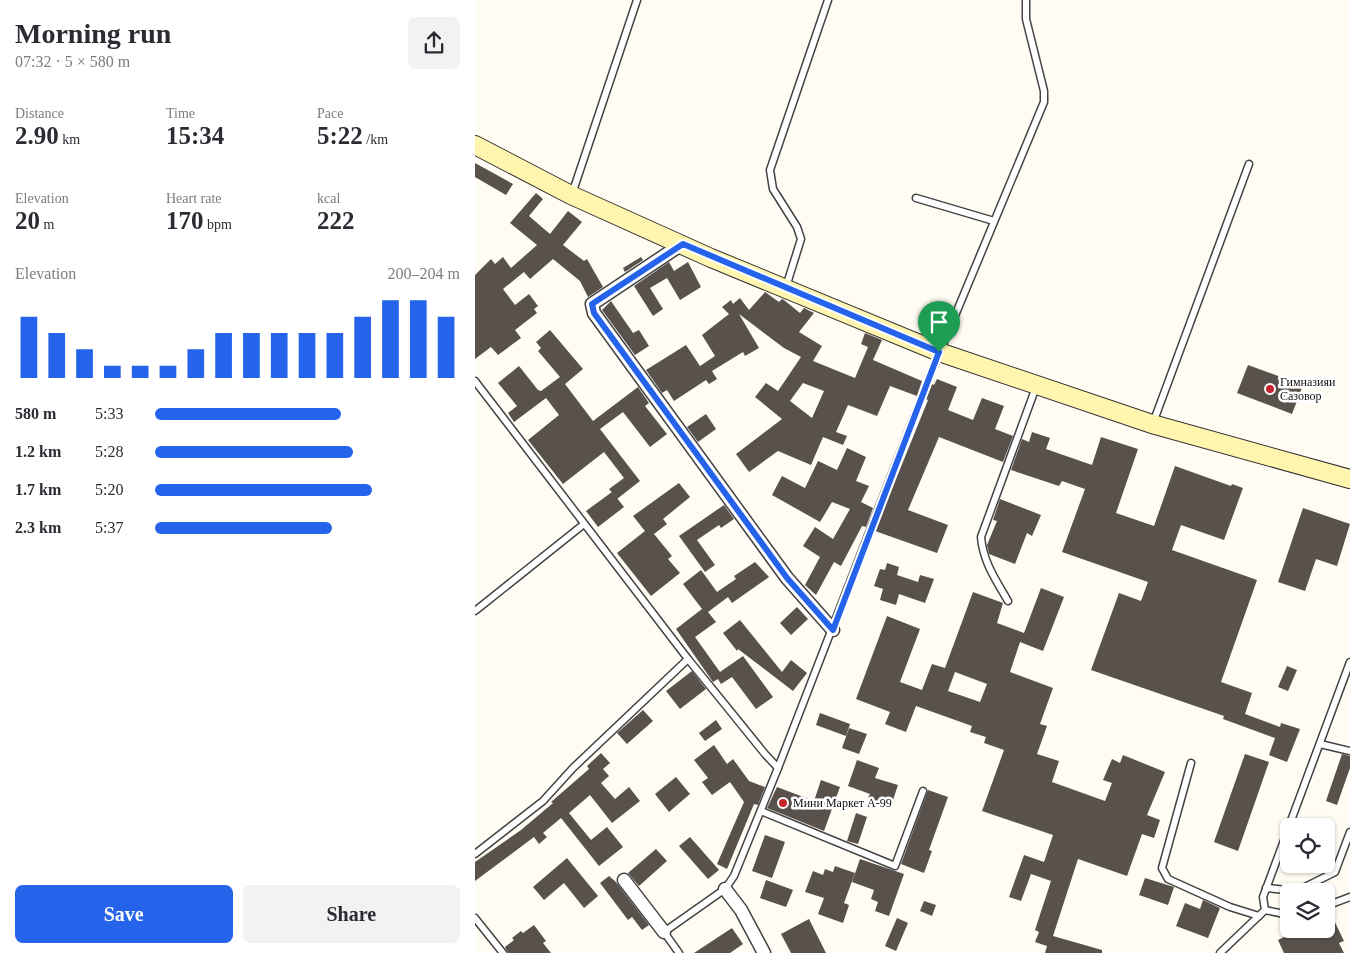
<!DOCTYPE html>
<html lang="en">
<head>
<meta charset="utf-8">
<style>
  :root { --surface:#fff; --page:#f2f2f3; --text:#2b2b33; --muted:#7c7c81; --accent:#2563eb }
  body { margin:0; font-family:"Times New Roman",serif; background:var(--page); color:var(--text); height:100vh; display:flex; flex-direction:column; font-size:19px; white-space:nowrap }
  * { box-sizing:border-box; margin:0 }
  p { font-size:16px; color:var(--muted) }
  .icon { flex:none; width:28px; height:28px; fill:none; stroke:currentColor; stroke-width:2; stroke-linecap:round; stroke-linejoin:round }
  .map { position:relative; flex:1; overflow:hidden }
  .sheet { display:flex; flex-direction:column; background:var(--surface); width:475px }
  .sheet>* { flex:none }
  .controls { position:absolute; left:805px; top:818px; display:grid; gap:10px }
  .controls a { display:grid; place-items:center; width:55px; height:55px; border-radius:8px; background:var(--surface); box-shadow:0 1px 4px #0004; font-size:25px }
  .pin { position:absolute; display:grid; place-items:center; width:42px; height:42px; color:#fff; margin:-51px -21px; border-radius:50% 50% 50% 0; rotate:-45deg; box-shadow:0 0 5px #0007 }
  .pin .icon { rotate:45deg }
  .round { display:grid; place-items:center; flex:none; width:52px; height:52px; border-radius:8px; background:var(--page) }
  .head { display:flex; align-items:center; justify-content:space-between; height:85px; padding:0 15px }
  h1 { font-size:28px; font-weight:600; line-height:38px }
  .figures { display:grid; grid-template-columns:repeat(3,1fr); gap:8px; height:85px; padding:5px 15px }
  .figures div { display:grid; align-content:center }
  .figures b { font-size:25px; font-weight:600 }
  .figures small { font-size:14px; font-weight:400 }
  .figures p { font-size:14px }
  .chart { height:140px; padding:10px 15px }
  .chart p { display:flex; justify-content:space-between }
  .chart svg { width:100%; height:90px; margin-top:5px; stroke:var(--accent); stroke-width:6 }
  .primary-button { display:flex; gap:10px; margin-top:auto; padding:10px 15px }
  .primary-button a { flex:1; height:58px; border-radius:8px; background:var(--accent); color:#fff; font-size:20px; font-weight:600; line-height:58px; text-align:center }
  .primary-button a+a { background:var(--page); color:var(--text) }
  ul { padding:0 15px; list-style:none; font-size:16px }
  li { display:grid; grid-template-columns:80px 60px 1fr; align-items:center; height:38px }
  li i { height:12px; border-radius:6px; background:var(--accent) }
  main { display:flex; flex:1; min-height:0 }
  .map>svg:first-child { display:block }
  .building { fill:#59514c; fill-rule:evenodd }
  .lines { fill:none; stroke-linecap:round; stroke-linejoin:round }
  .lane-casing { stroke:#434343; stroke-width:9 }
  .street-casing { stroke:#434343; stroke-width:15 }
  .secondary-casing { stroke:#323232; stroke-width:20 }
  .lane { stroke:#fff; stroke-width:6 }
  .street { stroke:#fff; stroke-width:12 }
  .secondary { stroke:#fff5ae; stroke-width:18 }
  .route-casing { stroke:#fff; stroke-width:10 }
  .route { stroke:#2563eb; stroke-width:6 }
  .poi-dot { fill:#c6222c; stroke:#fff; stroke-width:2 }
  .labels { text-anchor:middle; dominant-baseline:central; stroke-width:5; stroke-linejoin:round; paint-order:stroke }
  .poi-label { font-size:12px; fill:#101010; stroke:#fff; text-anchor:start }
</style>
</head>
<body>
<main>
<section class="sheet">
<div class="head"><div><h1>Morning run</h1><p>07:32 · 5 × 580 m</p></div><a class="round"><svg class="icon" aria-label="share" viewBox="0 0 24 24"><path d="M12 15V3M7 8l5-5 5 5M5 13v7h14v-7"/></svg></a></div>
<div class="figures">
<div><p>Distance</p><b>2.90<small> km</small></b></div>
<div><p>Time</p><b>15:34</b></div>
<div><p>Pace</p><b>5:22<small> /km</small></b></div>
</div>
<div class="figures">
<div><p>Elevation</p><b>20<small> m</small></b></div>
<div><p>Heart rate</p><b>170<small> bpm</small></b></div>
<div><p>kcal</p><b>222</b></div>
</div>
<div class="chart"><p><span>Elevation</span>200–204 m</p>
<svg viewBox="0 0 160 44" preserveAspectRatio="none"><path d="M5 44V14M15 44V22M25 44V30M35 44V38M45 44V38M55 44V38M65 44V30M75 44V22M85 44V22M95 44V22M105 44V22M115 44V22M125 44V14M135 44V6M145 44V6M155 44V14"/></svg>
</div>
<ul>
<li><b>580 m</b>5:33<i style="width:61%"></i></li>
<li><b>1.2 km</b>5:28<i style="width:65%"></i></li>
<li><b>1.7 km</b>5:20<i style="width:71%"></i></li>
<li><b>2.3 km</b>5:37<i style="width:58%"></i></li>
</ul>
<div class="primary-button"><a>Save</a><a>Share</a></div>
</section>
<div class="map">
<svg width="875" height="953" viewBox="0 0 875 953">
  <rect width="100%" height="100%" fill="#fffcf3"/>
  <g class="building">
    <path d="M0 163 38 184 31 195 0 177Z"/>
    <path d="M61 193 68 199 54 216 75 234 93 211 107 222 88 245 109 261 112 259 128 287 113 297 105 281 78 259 55 279 49 272 28 289 40 305 54 294 63 306 59 309 62 313 40 330 46 338 23 355 16 347 0 359V275L16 259 20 264 28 257 36 268 62 245 35 223Z"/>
    <path d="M166 257 168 260 150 272 148 268Z"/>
    <path d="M194 262 199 271 213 262 226 287 205 300 192 278 175 288 188 309 178 316 159 286Z"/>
    <path d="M290 292 304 302 307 299 309 300 325 313 329 308 339 313 324 332 347 346 338 361 380 378 393 347 386 344 390 333 407 340 398 360 447 381 442 396 415 386 402 416 373 405 361 432 372 436 368 445 348 437 336 465 303 451 274 472 261 454 307 419 280 397 291 383 303 391 326 357 309 348 264 314 284 348 270 356 268 352 237 371 242 379 234 384 231 380 199 401 192 390 187 393 171 370 211 345 225 366 240 356 227 335 254 314 247 307 256 300 258 304 265 298 274 310ZM328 383 349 391 337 418 315 401Z"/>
    <path d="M136 301 158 333 164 330 174 346 160 355 127 310Z"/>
    <path d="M75 330 108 369 90 384 118 421 163 387 174 403 170 406 192 434 175 447 148 412 125 429 165 481 142 499 134 489 149 478 129 452 88 484 53 440 84 415 71 398 39 422 33 413 42 406 23 383 44 366 63 390 66 391 85 377 63 351 66 348 61 342Z"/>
    <path d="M773 365 828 385 817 414 762 393Z"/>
    <path d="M462 379 482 387 473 410 498 420 507 398 529 406 520 429 538 436 528 462 464 437 433 510 473 525 462 553 400 531 453 400 451 399 457 384 459 385Z"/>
    <path d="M231 414 241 429 223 442 212 427Z"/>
    <path d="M557 432 575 438 571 449 617 465 626 437 663 449 641 513 679 526 700 466 756 486 757 484 768 488 749 540 706 525 697 550 782 580 746 682 777 693 770 714 805 727 806 723 825 729 812 762 794 755 800 738 748 719 749 716 616 670 644 593 666 601 673 582 587 552 610 489 587 481 584 486 536 470 547 439 554 442Z"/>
    <path d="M372 448 391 457 381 481 394 486 386 502 398 508 391 527 387 526 366 566 359 562 341 595 330 585 345 557 328 546 340 527 358 539 375 509 357 502 345 522 297 495 307 476 330 488 343 461 362 470Z"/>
    <path d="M204 483 215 497 188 519 192 524 179 534 197 556 193 559 205 573 176 596 142 553 170 531 158 516Z"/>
    <path d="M137 492 149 507 123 527 111 511Z"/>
    <path d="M525 499 566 515 557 536 552 533 540 564 514 554 512 545 522 521 518 520Z"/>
    <path d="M249 505 259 519 246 528 244 525 222 540 240 565 230 572 204 536Z"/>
    <path d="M828 508 875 524 862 566 841 559 830 591 803 582Z"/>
    <path d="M280 562 294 577 257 603 253 597 233 612 241 622 220 637 245 672 268 656 298 697 281 709 257 677 246 684 243 679 238 682 201 629 227 609 208 584 226 570 242 592 261 579 259 576Z"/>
    <path d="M412 563 424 567 422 575 443 582 445 575 459 579 450 603 424 594 421 605 405 600 408 589 399 586 405 569 410 570Z"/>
    <path d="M566 588 589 597 568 651 545 642 535 672 578 688 565 724 572 726 562 754 584 761 577 782 630 801 637 783 628 780 637 759 645 763 648 755 690 772 672 815 685 820 679 838 667 834 652 876 603 859 578 936 627 950V953H570L572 946 560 942 564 932 560 930 576 881 556 874 546 901 534 897 549 855 569 862 578 835 507 811 529 750 509 743 511 737 495 732 497 726 441 706 431 732 410 724 415 712 381 699 412 616 445 629 425 682 447 690 457 664 470 668 498 592 528 603 522 623 549 633ZM480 672 512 684 505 702 473 691Z"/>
    <path d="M322 607 333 619 316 635 305 623Z"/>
    <path d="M265 620 307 672 316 660 332 673 318 691 263 649 262 651 248 633Z"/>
    <path d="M812 666 822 670 813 691 803 687Z"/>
    <path d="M217 671 231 689 205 709 191 691Z"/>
    <path d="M168 710 178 721 152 744 142 733Z"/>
    <path d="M345 713 375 724 371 736 341 725Z"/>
    <path d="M241 720 247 729 230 741 224 733Z"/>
    <path d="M374 728 392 734 384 754 367 748Z"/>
    <path d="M239 745 252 764 258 759 274 781 290 787 283 805 279 804 252 869 242 864 269 802 255 782 237 795 227 782 233 778 219 760Z"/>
    <path d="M126 753 135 763 128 769 134 776 126 783 140 799 154 787 165 801 137 823 115 795 94 813 116 840 132 827 148 847 124 866 86 818 68 833 72 837 64 844 59 837 0 881V862L46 830 78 803 76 802 114 769 112 766Z"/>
    <path d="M770 754 794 762 763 851 739 842Z"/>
    <path d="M867 754 875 756V768L862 805 851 801Z"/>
    <path d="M382 760 404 768 400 778 423 785 416 806 393 798 395 794 373 786Z"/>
    <path d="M201 777 215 794 194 812 180 794Z"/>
    <path d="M346 780 365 787 349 831 292 808 302 787 339 801Z"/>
    <path d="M453 790 473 797 454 850 457 851 449 873 426 864Z"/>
    <path d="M381 813 392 817 383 844 372 841Z"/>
    <path d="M290 835 310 842 297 878 277 871Z"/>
    <path d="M215 837 244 870 233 879 204 846Z"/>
    <path d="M181 849 192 861 164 886 153 873Z"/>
    <path d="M92 858 123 896 109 908 89 883 69 900 58 887Z"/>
    <path d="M385 859 429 874 414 916 400 911 403 902 396 899 399 890 377 882Z"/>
    <path d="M360 866 380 873 369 903 374 905 368 923 343 914 349 898 330 892 338 871 348 875 350 869 358 872Z"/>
    <path d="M134 876 141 882 174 925 167 930 157 917 153 920 125 883Z"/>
    <path d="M670 878 699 887 693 905 664 895Z"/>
    <path d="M291 880 318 890 311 907 285 898Z"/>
    <path d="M728 900 745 908 733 938 701 926 710 903 725 909Z"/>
    <path d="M449 901 461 905 457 916 445 911Z"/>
    <path d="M854 910 869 941 864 943 869 953H809L803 940 825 929H851V911Z"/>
    <path d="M422 918 433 923 421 951 410 946Z"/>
    <path d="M334 919 351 953H316L306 934Z"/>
    <path d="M59 925 71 941 68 943 76 953H33L30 947 39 940 37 938 46 931 48 933Z"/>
    <path d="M257 928 268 944 255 953H219Z"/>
  </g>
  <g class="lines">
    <g class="lane-casing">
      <g id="lane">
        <path d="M97 194 162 0"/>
        <path d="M441 198 519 221"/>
        <path d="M311 287 326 239 322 227 298 189 295 170 353 0"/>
        <path d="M0 381 213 659 290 754 303 768 454 378 569 102V91L551 19V0"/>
        <path d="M678 423 774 164"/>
        <path d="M533 601C521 580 508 562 506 537L561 387"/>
        <path d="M0 611 109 524"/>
        <path d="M845 744 875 751"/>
        <path d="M716 763 687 868 693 879 755 907 784 916"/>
        <path d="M286 811 420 866 448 791"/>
        <path d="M814 826 875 662"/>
        <path d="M0 854 68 801 98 768 213 659"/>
        <path d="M791 888 822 891 860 872 875 832"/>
        <path d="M851 906 875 897"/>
        <path d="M790 910 814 915"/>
        <path d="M0 918 28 953"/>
        <path d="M204 953 189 932 250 889 259 876 303 768"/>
        <path d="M745 953 790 910 788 897 814 827"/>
      </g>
    </g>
    <g class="street-casing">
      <g id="street">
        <path d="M207 244 117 304 119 313 312 578 358 630"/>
        <path d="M149 880 189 932"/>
        <path d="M250 889 266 910 289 953"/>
      </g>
    </g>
    <g class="secondary-casing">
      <path id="secondary" d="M0 145 96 195 236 258 464 352 677 424 875 479"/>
    </g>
    <use href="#lane" class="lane"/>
    <use href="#street" class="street"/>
    <use href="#secondary" class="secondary"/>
  </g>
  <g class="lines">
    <g class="route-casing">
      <path id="route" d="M208 244 464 352 358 630 312 578 119 313 117 304Z"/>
    </g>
    <use href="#route" class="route"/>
  </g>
  <g class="poi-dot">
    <circle cx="795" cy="389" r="5"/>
    <circle cx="308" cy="803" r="5"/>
  </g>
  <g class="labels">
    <g class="poi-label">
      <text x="805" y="382">Гимназияи<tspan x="805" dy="14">Сазовор</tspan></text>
      <text x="318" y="803">Мини Маркет А-99</text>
    </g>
  </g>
</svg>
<div class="controls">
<a><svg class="icon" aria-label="locate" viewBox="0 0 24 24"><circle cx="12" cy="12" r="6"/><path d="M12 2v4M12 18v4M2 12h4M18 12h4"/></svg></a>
<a><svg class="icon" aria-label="layers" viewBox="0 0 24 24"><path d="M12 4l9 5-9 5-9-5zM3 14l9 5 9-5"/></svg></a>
</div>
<div class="pin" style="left:464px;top:352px;background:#1e9e55"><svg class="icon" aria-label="arrive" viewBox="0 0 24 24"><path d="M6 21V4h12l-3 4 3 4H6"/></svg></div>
</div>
</main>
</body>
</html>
